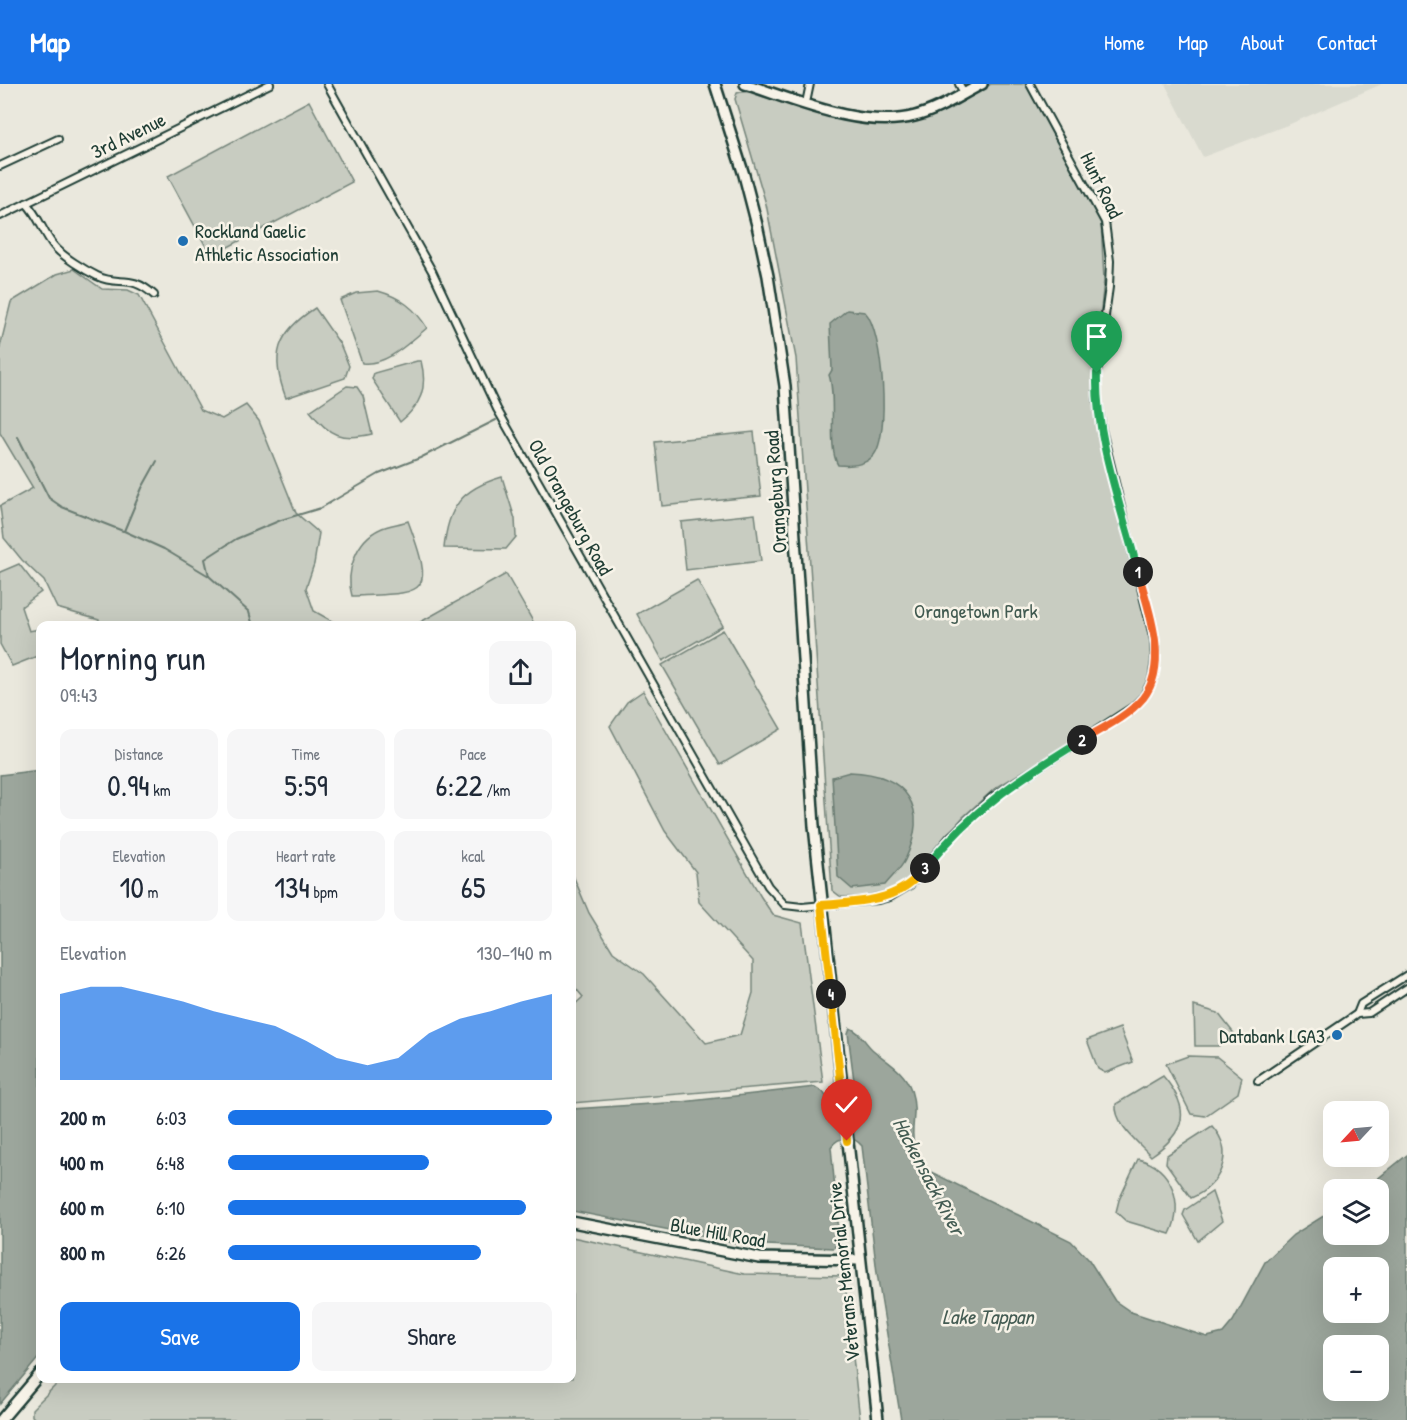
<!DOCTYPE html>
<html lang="en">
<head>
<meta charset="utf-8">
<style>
  :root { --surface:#fff; --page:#f6f6f7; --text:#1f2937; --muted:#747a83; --accent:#1a73e8 }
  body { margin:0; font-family:"Patrick Hand",sans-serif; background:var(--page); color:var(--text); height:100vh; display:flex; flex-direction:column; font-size:22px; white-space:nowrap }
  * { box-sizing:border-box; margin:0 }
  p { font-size:20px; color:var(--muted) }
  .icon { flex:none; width:33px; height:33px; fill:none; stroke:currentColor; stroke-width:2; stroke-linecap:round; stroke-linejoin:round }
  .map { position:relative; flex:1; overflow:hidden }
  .panel { position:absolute; left:36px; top:537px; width:540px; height:762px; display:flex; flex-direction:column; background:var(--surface); border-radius:12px; box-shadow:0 6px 24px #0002 }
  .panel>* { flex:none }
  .needle { width:39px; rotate:244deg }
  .controls { position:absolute; left:1323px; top:1017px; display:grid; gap:12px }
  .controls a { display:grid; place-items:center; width:66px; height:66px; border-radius:12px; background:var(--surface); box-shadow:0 6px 24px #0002; font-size:30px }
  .pin { position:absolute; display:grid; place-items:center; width:51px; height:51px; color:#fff; margin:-62px -26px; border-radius:50% 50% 50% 0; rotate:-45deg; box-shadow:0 0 6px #0007 }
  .pin .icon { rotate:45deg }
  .km { position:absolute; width:30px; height:30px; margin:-15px; border-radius:50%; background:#222; color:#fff; font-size:16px; line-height:30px; text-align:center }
  .round { display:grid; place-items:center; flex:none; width:63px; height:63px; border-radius:12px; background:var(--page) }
  .overview { display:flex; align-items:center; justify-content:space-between; height:102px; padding:0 24px }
  h1 { font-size:33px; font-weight:600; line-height:45px }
  .figures { display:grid; grid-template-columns:repeat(3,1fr); gap:9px; height:102px; padding:6px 24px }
  .figures div { display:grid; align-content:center; border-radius:12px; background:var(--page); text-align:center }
  .figures b { font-size:30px; font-weight:600 }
  .figures small { font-size:16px; font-weight:400 }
  .figures p { font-size:16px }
  .chart { height:168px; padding:12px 24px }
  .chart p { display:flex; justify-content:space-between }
  .chart svg { width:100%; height:108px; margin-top:6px; fill:var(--accent); opacity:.7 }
  .primary-button { display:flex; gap:12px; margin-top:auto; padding:12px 24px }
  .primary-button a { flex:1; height:69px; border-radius:12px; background:var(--accent); color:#fff; font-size:24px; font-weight:600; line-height:69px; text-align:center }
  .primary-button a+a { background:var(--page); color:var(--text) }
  ul { padding:0 24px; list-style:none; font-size:20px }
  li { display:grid; grid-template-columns:96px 72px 1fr; align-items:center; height:45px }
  li i { height:15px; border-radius:8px; background:var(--accent) }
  header { display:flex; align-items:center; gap:36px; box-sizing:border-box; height:84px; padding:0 30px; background:var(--accent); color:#fff }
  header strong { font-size:28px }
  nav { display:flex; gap:33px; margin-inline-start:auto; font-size:21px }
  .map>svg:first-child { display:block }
  .built { fill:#d9dacf }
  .green { fill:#c8ccc1; stroke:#74847a; stroke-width:1.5 }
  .water { fill:#9ca69c; stroke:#6a7c72; stroke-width:1.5; fill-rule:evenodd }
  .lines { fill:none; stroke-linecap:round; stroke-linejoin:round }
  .stream { stroke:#6a7c72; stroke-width:2 }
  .street-casing { stroke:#1f3d34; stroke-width:10 }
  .secondary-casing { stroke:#1f3d34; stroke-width:14 }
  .street { stroke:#f7f3e8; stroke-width:6 }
  .secondary { stroke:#f7f3e8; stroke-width:9 }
  .split-1-casing { stroke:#fff; stroke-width:12 }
  .split-2-casing { stroke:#fff; stroke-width:12 }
  .split-3-casing { stroke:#fff; stroke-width:12 }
  .split-4-casing { stroke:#fff; stroke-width:12 }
  .split-5-casing { stroke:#fff; stroke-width:12 }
  .split-1 { stroke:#22a559; stroke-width:8 }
  .split-2 { stroke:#f0652b; stroke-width:8 }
  .split-3 { stroke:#22a559; stroke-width:8 }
  .split-4 { stroke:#f5b400; stroke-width:8 }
  .split-5 { stroke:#f5b400; stroke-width:8 }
  .poi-dot { fill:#1f6fb2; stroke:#f7f3e8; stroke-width:2 }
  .labels { text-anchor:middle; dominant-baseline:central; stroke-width:5; stroke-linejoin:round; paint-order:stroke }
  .street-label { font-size:20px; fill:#1f3d34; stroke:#f7f3e8 }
  .poi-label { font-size:20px; fill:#1f3d34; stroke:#f7f3e8; text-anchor:start }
  .park-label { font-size:20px; fill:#415a50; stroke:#f7f3e8 }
  .water-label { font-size:21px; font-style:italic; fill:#445c53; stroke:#f7f3e8 }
</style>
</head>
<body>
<header>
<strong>Map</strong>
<nav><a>Home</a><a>Map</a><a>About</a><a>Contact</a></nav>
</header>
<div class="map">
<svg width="1407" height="1336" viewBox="0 0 1407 1336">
  <rect width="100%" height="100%" fill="#eae8dd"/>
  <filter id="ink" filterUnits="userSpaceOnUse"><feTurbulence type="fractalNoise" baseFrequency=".0167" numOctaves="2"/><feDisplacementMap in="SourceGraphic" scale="12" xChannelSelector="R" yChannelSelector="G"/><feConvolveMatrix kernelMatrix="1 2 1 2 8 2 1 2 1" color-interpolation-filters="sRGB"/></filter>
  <g filter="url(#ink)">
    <path class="built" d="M1165 0H1382L1290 40 1203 73Z"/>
    <g class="green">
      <path d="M991 0H1028L1101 137 1104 196 1093 302 1099 356 1151 553C1151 586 1152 597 1130 623L994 705 963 733 913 792 894 805 860 813H841L832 806 796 274 766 120 735 15 737 9C762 1 823 32 852 37 901 46 949 22 991 0Z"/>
      <path d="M309 17 352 98 211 172 168 92Z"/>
      <path d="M74 185 102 205 128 206 139 211 201 326 222 335 246 321 259 337 296 429 319 449 314 480 306 504 314 527 339 541H102L99 536 57 524 44 497 22 476 4 454 0 422 33 404 0 349V263L11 218 57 190Z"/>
      <path d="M378 207C400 213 415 224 427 244 408 259 387 282 362 279L340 216 356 209Z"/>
      <path d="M315 224 340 260 349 282 345 294 286 314C270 272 276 249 315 224Z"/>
      <path d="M417 277H421C428 304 421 321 400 338L372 295 374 289Z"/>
      <path d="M347 302 357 303 363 312 372 350C341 357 329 352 310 327Z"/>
      <path d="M754 348 761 412 662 422 655 358Z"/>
      <path d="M502 393 515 435 516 453 506 465 444 464C448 423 461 405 502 393Z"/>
      <path d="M755 430 761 477 686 486 681 438Z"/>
      <path d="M408 437C437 514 425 509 352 512 345 488 356 456 380 445 388 441 399 440 408 437Z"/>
      <path d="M19 480 41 508 21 523 29 547 40 545V571L12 582 0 560V488Z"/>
      <path d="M506 490 535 541H415Z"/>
      <path d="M697 496 723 542 663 577 637 530Z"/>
      <path d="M723 546 781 645 720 681 662 581Z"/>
      <path d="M643 607 761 813 773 831 802 839 823 998 572 1019V923L583 913 572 900V789L589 829 613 868 644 890 706 959 740 951 753 909V877L699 818 696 788 665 747 610 642 627 618Z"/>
      <path d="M1194 922 1218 929 1236 952 1218 962H1195Z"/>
      <path d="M1120 944 1133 978 1105 989 1098 985 1087 956Z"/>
      <path d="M1188 972 1217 973 1242 993 1238 1009 1205 1032 1191 1030 1166 980Z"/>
      <path d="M1163 992C1192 1026 1186 1048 1151 1072 1138 1058 1114 1040 1116 1020Z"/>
      <path d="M1212 1042C1236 1069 1221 1101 1191 1114L1166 1079 1167 1071Z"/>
      <path d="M1138 1075C1172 1083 1185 1120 1170 1150L1126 1137 1116 1128 1119 1116Z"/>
      <path d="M1212 1108 1222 1137 1198 1157 1183 1131 1185 1126Z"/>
      <path d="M572 1153 744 1190 844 1192 860 1336H36L32 1332V1325L62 1295 572 1294Z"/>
    </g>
    <g class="water">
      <path d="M847 226 865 228C883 246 891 354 873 372 864 382 850 382 838 381 827 364 837 313 829 291L832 286 830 240Z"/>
      <path d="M40 686V1272L0 1320V691Z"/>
      <path d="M850 688C907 690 930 723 905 776 901 785 891 793 885 801L852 805 838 793 832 693Z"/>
      <path d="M850 944C861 948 864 958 873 966 887 978 905 987 911 1006 922 1040 898 1054 931 1088L1071 1157 1089 1176 1115 1217 1131 1228 1207 1253 1223 1249 1233 1237 1265 1178 1293 1151 1333 1126 1334 1150H1378V1106L1365 1105 1407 1071V1336H901L877 1189 862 1062C854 1052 839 1051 831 1063L840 1159 833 1164 742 1160 572 1127V1025L682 1018 815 1003 823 1008 833 1022 853 1020 856 1013 848 949ZM1334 1184H1378V1228H1334ZM1334 1262H1378V1306H1334Z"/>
    </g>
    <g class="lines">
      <g class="stream">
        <path d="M18 353 49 414 62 423 123 447"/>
        <path d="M157 377 142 404 124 447 164 465 209 492"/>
        <path d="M253 542 249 528 209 492 205 475 236 455 281 436 321 424 379 390 420 374 496 336"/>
      </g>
      <g class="street-casing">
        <g id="street">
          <path d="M327 0 432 187 497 325 768 802 785 821 802 823 878 816 890 813 910 801 950 753 993 713 1133 623 1144 612 1152 596 1155 577 1154 556 1102 346 1097 315V289L1109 203 1110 177 1105 138 1030 0"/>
          <path d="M959 0 964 9"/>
          <path d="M806 19 810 0"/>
          <path d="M0 82 58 55"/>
          <path d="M26 119C39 132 43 149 54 162 63 173 85 186 97 192 119 203 130 189 154 211"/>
          <path d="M0 132 270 0"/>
          <path d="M1357 930 1361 920 1407 891"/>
          <path d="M1258 997 1357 930 1369 929 1407 904"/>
        </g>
      </g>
      <g class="secondary-casing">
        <g id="secondary">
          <path d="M715 0 744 91 757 141 768 192 785 302 814 742 878 1336"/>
          <path d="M745 0C795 16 862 46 915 32 939 26 960 11 982 0"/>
          <path d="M572 1138 759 1174 860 1176"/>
          <path d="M1 1336 40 1290"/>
        </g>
      </g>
      <use href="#street" class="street"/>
      <use href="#secondary" class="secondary"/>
    </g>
  </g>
  <g class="lines" filter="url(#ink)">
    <g class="split-1-casing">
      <path id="split-1" d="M1097 289C1095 355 1122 424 1138 488"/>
    </g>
    <g class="split-2-casing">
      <path id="split-2" d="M1082 656C1103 644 1127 633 1143 614 1170 580 1148 524 1138 488"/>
    </g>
    <g class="split-3-casing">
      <path id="split-3" d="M925 784C974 724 1017 696 1082 656"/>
    </g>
    <g class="split-4-casing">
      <path id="split-4" d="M831 910 821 821C862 817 898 819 925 784"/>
    </g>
    <g class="split-5-casing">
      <path id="split-5" d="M831 910 847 1057"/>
    </g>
    <use href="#split-1" class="split-1"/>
    <use href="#split-2" class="split-2"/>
    <use href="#split-3" class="split-3"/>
    <use href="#split-4" class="split-4"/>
    <use href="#split-5" class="split-5"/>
  </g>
  <g class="poi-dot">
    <circle cx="183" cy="157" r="6"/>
    <circle cx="1337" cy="951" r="6"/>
  </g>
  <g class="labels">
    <g class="street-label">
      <text transform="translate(128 51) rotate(-26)">3rd Avenue</text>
      <text transform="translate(1102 101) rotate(64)">Hunt Road</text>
      <text transform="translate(775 408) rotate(-94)">Orangeburg Road</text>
      <text transform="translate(571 423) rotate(61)">Old Orangeburg Road</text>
      <text transform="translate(718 1148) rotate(10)">Blue Hill Road</text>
      <text transform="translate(843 1188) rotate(-96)">Veterans Memorial Drive</text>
    </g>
    <g class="poi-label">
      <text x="195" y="146">Rockland Gaelic<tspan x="195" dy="23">Athletic Association</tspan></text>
      <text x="1325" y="951" text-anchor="end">Databank LGA3</text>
    </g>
    <g class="park-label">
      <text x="976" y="526">Orangetown Park</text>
    </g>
    <g class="water-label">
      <text transform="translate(929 1092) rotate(62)">Hackensack River</text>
      <text x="988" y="1232">Lake Tappan</text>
    </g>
  </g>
</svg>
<div class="controls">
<a><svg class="needle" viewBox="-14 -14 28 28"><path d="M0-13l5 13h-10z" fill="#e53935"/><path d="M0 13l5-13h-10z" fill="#747a83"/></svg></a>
<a><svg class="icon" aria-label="layers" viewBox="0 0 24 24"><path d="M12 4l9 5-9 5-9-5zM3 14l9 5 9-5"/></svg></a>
<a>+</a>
<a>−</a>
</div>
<div class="pin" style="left:1097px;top:289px;background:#1e9e55"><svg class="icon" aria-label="arrive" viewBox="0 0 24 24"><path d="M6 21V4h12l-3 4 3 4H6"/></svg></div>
<div class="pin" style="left:847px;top:1057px;background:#d93025"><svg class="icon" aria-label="check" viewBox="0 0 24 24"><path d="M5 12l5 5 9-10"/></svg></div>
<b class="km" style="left:1138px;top:488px">1</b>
<b class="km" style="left:1082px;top:656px">2</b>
<b class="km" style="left:925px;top:784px">3</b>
<b class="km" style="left:831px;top:910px">4</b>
<section class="panel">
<div class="overview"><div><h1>Morning run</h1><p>09:43</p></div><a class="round"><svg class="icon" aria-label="share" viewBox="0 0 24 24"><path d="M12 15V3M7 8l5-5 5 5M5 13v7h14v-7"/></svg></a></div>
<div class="figures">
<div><p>Distance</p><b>0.94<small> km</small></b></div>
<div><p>Time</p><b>5:59</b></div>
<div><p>Pace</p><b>6:22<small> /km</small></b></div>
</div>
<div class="figures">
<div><p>Elevation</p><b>10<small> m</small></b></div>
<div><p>Heart rate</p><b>134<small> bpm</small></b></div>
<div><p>kcal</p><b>65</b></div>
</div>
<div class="chart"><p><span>Elevation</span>130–140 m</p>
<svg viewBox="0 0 160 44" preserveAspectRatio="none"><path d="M0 44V9L10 6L20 6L30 9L40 12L50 16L60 19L70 22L80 28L90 35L100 38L110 35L120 25L130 19L140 16L150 12L160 9V44z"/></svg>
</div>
<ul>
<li><b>200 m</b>6:03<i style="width:100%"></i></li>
<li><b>400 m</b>6:48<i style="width:62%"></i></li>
<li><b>600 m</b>6:10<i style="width:92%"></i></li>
<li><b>800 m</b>6:26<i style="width:78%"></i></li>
</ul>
<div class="primary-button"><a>Save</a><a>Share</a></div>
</section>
</div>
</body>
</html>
